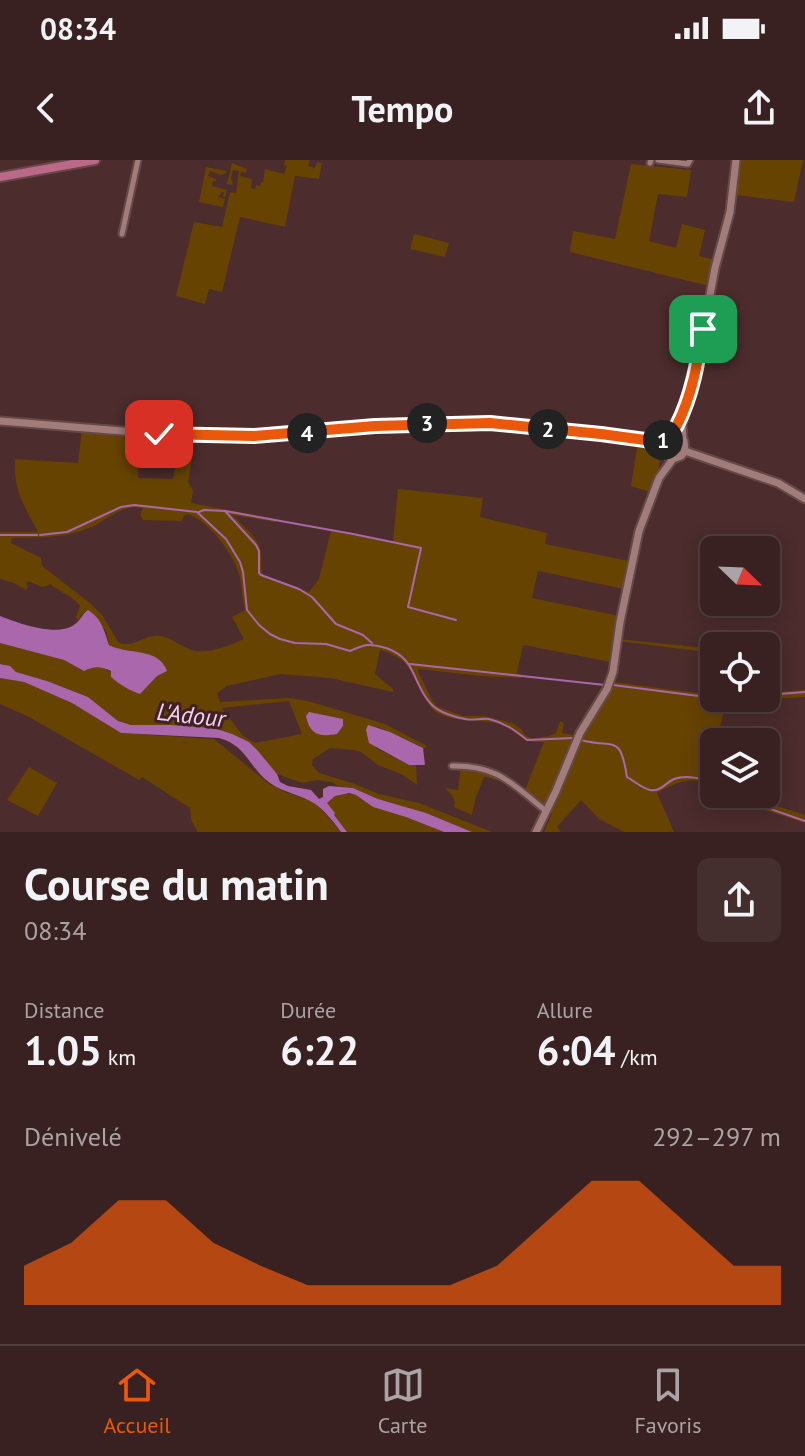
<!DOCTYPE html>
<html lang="fr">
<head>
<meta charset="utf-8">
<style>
  :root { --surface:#392121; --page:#442e2e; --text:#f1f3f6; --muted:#aba3a5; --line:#533e3f; --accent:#ea580c }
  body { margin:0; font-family:"PT Sans",sans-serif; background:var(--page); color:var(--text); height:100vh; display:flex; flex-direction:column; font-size:30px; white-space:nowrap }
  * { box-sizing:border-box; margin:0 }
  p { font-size:26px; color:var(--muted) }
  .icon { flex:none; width:44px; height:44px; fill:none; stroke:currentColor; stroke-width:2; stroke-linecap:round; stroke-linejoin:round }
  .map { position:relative; height:672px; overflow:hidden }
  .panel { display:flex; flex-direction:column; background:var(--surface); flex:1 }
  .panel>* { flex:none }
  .needle { width:52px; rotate:113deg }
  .tools { position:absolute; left:700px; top:376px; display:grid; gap:16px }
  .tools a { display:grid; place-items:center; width:80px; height:80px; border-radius:12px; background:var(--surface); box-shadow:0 4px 20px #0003,0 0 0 2px var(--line); font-size:40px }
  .pin { position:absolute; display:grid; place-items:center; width:68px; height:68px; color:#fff; margin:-34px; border-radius:16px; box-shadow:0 4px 12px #0006 }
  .km { position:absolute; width:40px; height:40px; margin:-20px; border-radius:50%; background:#222; color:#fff; font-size:22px; line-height:40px; text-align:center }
  .round { display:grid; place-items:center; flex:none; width:84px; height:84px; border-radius:12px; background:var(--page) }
  .summary { display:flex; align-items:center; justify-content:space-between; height:136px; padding:0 24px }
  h1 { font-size:44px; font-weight:700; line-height:60px }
  .figures { display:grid; grid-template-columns:repeat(3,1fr); gap:12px; height:136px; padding:8px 24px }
  .figures div { display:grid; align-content:center }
  .figures b { font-size:40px; font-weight:700 }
  .figures small { font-size:22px; font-weight:400 }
  .figures p { font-size:22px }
  .chart { height:224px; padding:16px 24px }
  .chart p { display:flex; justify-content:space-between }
  .chart svg { width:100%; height:144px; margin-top:8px; fill:var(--accent); opacity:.7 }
  .status { display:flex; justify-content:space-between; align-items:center; height:56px; padding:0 40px; background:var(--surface); direction:ltr }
  .status svg { height:22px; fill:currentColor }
  header { display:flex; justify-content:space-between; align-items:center; height:104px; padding:0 24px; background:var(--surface); font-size:36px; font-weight:700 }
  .menu { display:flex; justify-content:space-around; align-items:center; height:112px; border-top:2px solid var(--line); background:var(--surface); font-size:22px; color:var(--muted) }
  .menu a { display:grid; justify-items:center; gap:4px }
  .menu .current { color:var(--accent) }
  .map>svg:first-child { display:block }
  .green { fill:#674301; fill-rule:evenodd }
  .water { fill:#aa67ac }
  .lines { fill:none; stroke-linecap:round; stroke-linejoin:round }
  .stream { stroke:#aa67ac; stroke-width:2 }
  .street-casing { stroke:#654949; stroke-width:9 }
  .secondary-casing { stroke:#654949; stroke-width:11 }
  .primary-casing { stroke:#654949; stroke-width:12 }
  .street { stroke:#a27c7b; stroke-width:5 }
  .secondary { stroke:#a27c7b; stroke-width:7 }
  .primary { stroke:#bc6888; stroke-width:8 }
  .route-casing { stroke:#fff; stroke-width:16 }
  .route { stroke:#ea580c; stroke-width:10 }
  .labels { text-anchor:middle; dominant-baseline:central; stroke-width:6; stroke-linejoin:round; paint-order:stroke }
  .water-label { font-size:24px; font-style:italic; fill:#f4d0f5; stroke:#412222 }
</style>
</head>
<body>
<div class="status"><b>08:34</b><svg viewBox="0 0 49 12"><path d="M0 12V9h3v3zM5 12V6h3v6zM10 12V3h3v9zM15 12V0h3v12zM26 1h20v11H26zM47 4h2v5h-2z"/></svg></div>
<header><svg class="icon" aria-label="back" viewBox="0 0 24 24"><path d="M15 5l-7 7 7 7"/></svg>Tempo<svg class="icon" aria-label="share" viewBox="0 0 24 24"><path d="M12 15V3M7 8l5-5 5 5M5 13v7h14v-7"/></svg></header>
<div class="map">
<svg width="805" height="672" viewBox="0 0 805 672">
  <rect width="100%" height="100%" fill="#4c2c2c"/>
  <g class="green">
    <path d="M285 0H310L308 6 315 8 317 2 322 3 319 19 295 16 285 67 240 57 222 132 209 129 205 144 176 136 194 62 222 67 230 32 236 33 239 11 233 10 231 18 233 25 227 24 232 3 247 9 246 13 241 12 240 16 252 19 251 28 255 29 256 25 260 26 261 22H263L265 9 284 14 287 6 284 5Z"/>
    <path d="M740 0H803L794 42 736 35Z"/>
    <path d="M631 4 691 10 687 37 658 34 649 81 676 88 682 64 705 70 699 96 716 100 709 126 570 92 573 71 615 79Z"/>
    <path d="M206 7 227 11 226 13 221 15 210 11 208 16 216 19V21H213L212 26 227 30 225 37H223L224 32H222L218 37 225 39 223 47 199 42Z"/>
    <path d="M414 74 449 83 445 97 410 89Z"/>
    <path d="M82 269 155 276 156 289H139L138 318 173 319 177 296 192 298 188 322 193 331 191 343 276 359V362L232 355C242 365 260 378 261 394 262 402 260 407 263 415L309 432 319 419 331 371 393 382 398 329 483 338 480 357 547 373 545 384 629 401 624 429 538 411 532 438 619 456 611 502 523 485 517 513 521 515 522 518 481 516 418 509V512L433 542 438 547 463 556H484L512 563 521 569 525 575 532 579 549 576 556 573 560 561 564 563 562 573 577 576 546 648 525 630 544 582C517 583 520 571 499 564 477 557 451 565 432 549 431 547 426 540 425 538 410 514 412 499 380 490L375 514 393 529V532L330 518 280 514 227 526 217 533 220 542 288 538 308 541 385 564 427 586 423 589 420 586 378 567 376 588 409 605H416L417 625 403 615 378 605 361 592 353 590 330 588 313 599 312 605 319 613 355 624 379 634 419 643 492 672H472L426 653 378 639 353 628 338 626 332 622 317 620 302 623 277 614 249 582 214 568 170 565H131L118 561 88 537 47 521 16 512 3 504H0V483L64 500 84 511 92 507H101L144 528 157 516 161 501C143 492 124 494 109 485L106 471 88 450 82 454 78 461 76 457 80 446C75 438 59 431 50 424 42 430 36 424 28 421L26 424 28 427 26 430 14 423 0 419V372H38C24 346 13 329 15 299L78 303ZM135 347 143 348 140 354 143 360 182 361 183 357 187 354C207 359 232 392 238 411 243 424 241 438 245 450L232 457 244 479C230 485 212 493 196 491 182 489 169 474 155 476 140 477 137 487 119 483L102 455 90 443 42 406 41 398 11 383 12 378C38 377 64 379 89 368 106 361 116 349 135 347ZM289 541 302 574 255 583 243 576 222 548Z"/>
    <path d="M638 282 655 289 660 295 659 309 650 332 631 326Z"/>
    <path d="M619 479 714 489V493L619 481Z"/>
    <path d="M0 518 24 522 72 543 121 573 214 579 268 623 285 632 313 642 320 648 341 672H198L191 660 190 648 142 617 139 620 29 557 0 544Z"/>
    <path d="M613 522 714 535V538H766V533L805 530V537L726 541 717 582H714V600L710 618 714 621V626C692 615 676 622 657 633L674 672H624L599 659 581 640 557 667 561 672H544L552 653 550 650 578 582Z"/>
    <path d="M468 604 486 608 505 617 502 621C496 621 491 617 484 617L476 637 472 655 454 647C457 639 451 634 445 628L458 630 461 605Z"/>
    <path d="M29 607 57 623 38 656 7 640Z"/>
    <path d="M343 633 356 635 373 647 406 657 444 672H347L333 655 327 643 335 636Z"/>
    <path d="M728 634H740L805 655V663L740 642Z"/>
  </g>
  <g class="water">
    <path d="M88 450C102 459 104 470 109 485 127 495 159 487 167 511L157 516 140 534C129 530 120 525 111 517V511C100 506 94 506 84 511L64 500 0 483V456C18 463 58 478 75 464 81 460 82 454 88 450Z"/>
    <path d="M0 504 10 506 16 512 47 521 88 537 118 561 131 565H170L214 568 232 574 249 582 258 591 277 614 280 622 288 626 311 630 319 639 323 637V629L329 626 353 628 378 639 426 653 472 672H444L406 657 373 647 356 635 349 633 335 636 327 643 335 653 334 655 347 672H341C333 661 322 647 310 641 295 633 278 631 265 619 248 604 245 585 219 578L121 573 72 543 24 522 0 518Z"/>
    <path d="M309 552 343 559V566L337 574C319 577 310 575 306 556Z"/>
    <path d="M368 565 390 572 423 588 425 605H409L369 583 366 570Z"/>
  </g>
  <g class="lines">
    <g class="stream">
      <path d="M225 351 353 374 421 388 408 447 456 460"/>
      <path d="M199 352 204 350 225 351 256 385 259 391V413L261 415 299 429 312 437 336 464 363 475 372 483"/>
      <path d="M0 375H37"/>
      <path d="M40 375 67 372 121 347 134 345 197 352 226 379 240 402 243 412 247 450 259 465 270 474 280 479 295 483 326 484 350 491C366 484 369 483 386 488 417 498 412 524 431 544 438 552 454 557 465 559 472 561 481 558 489 559 505 563 515 570 527 580L573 578"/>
      <path d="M410 504 605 525"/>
      <path d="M613 525 714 538"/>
      <path d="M766 535 805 532"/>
      <path d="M716 538H732"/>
      <path d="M581 580C615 589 620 573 627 617 634 621 642 628 650 630 661 632 665 623 674 619 685 615 704 618 714 623"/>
      <path d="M734 634 745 640 805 661"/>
    </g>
    <g class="street-casing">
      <g id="street">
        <path d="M658 0 688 4 690 0"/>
        <path d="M650 3 651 0"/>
        <path d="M122 74 138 0"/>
        <path d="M452 606C498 605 512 624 546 651"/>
      </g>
    </g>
    <g class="secondary-casing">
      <g id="secondary">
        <path d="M0 261 159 274 218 276 305 273 375 266 490 263 601 274 645 280 661 285"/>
        <path d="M683 279 682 265 698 199 715 108 730 52 736 0"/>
        <path d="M685 291 778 323 805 339"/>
        <path d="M536 672 556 631 580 573 607 529 613 512 620 462 639 371 659 318 673 299 681 296 685 291 684 281 675 275 666 277 661 285 663 294 673 299"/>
      </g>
    </g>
    <g class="primary-casing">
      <path id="primary" d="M0 17 95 0"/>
    </g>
    <use href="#street" class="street"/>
    <use href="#secondary" class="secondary"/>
    <use href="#primary" class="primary"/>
  </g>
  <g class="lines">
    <g class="route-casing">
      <path id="route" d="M159 274 254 276 375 266 490 263 601 274 645 280 661 285C665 277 673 273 677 265 692 236 698 201 703 169"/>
    </g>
    <use href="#route" class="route"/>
  </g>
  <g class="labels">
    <g class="water-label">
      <text transform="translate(191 555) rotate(6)">L'Adour</text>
    </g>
  </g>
</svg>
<div class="tools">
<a><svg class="needle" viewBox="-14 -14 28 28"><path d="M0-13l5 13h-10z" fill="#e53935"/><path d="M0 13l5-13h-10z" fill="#aba3a5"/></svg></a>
<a><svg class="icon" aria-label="locate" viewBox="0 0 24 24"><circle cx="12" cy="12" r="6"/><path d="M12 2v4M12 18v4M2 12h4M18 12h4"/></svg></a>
<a><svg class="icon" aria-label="layers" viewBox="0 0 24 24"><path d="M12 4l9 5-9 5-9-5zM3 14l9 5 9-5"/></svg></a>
</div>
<div class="pin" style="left:703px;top:169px;background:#1e9e55"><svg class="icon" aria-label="arrive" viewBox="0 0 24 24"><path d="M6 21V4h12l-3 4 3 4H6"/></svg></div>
<div class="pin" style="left:159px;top:274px;background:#d93025"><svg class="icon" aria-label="check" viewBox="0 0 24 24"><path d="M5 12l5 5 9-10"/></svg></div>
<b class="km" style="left:663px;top:280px">1</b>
<b class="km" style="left:548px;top:269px">2</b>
<b class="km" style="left:427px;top:263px">3</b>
<b class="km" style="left:307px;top:273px">4</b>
</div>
<section class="panel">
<div class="summary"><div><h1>Course du matin</h1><p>08:34</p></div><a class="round"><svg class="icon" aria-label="share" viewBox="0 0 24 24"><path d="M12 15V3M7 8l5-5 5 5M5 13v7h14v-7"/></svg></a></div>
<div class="figures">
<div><p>Distance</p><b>1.05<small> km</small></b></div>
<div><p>Durée</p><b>6:22</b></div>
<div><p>Allure</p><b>6:04<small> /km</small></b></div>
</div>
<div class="chart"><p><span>Dénivelé</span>292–297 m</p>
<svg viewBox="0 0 160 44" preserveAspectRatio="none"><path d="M0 44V32L10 25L20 12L30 12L40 25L50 32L60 38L70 38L80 38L90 38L100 32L110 19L120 6L130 6L140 19L150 32L160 32V44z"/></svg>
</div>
</section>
<nav class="menu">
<a class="current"><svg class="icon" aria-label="home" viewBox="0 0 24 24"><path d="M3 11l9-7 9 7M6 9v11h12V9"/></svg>Accueil</a>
<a><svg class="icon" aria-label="map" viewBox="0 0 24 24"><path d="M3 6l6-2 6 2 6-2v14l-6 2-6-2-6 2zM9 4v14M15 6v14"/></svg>Carte</a>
<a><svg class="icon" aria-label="saved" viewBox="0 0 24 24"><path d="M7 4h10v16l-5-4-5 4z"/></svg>Favoris</a>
</nav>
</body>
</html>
